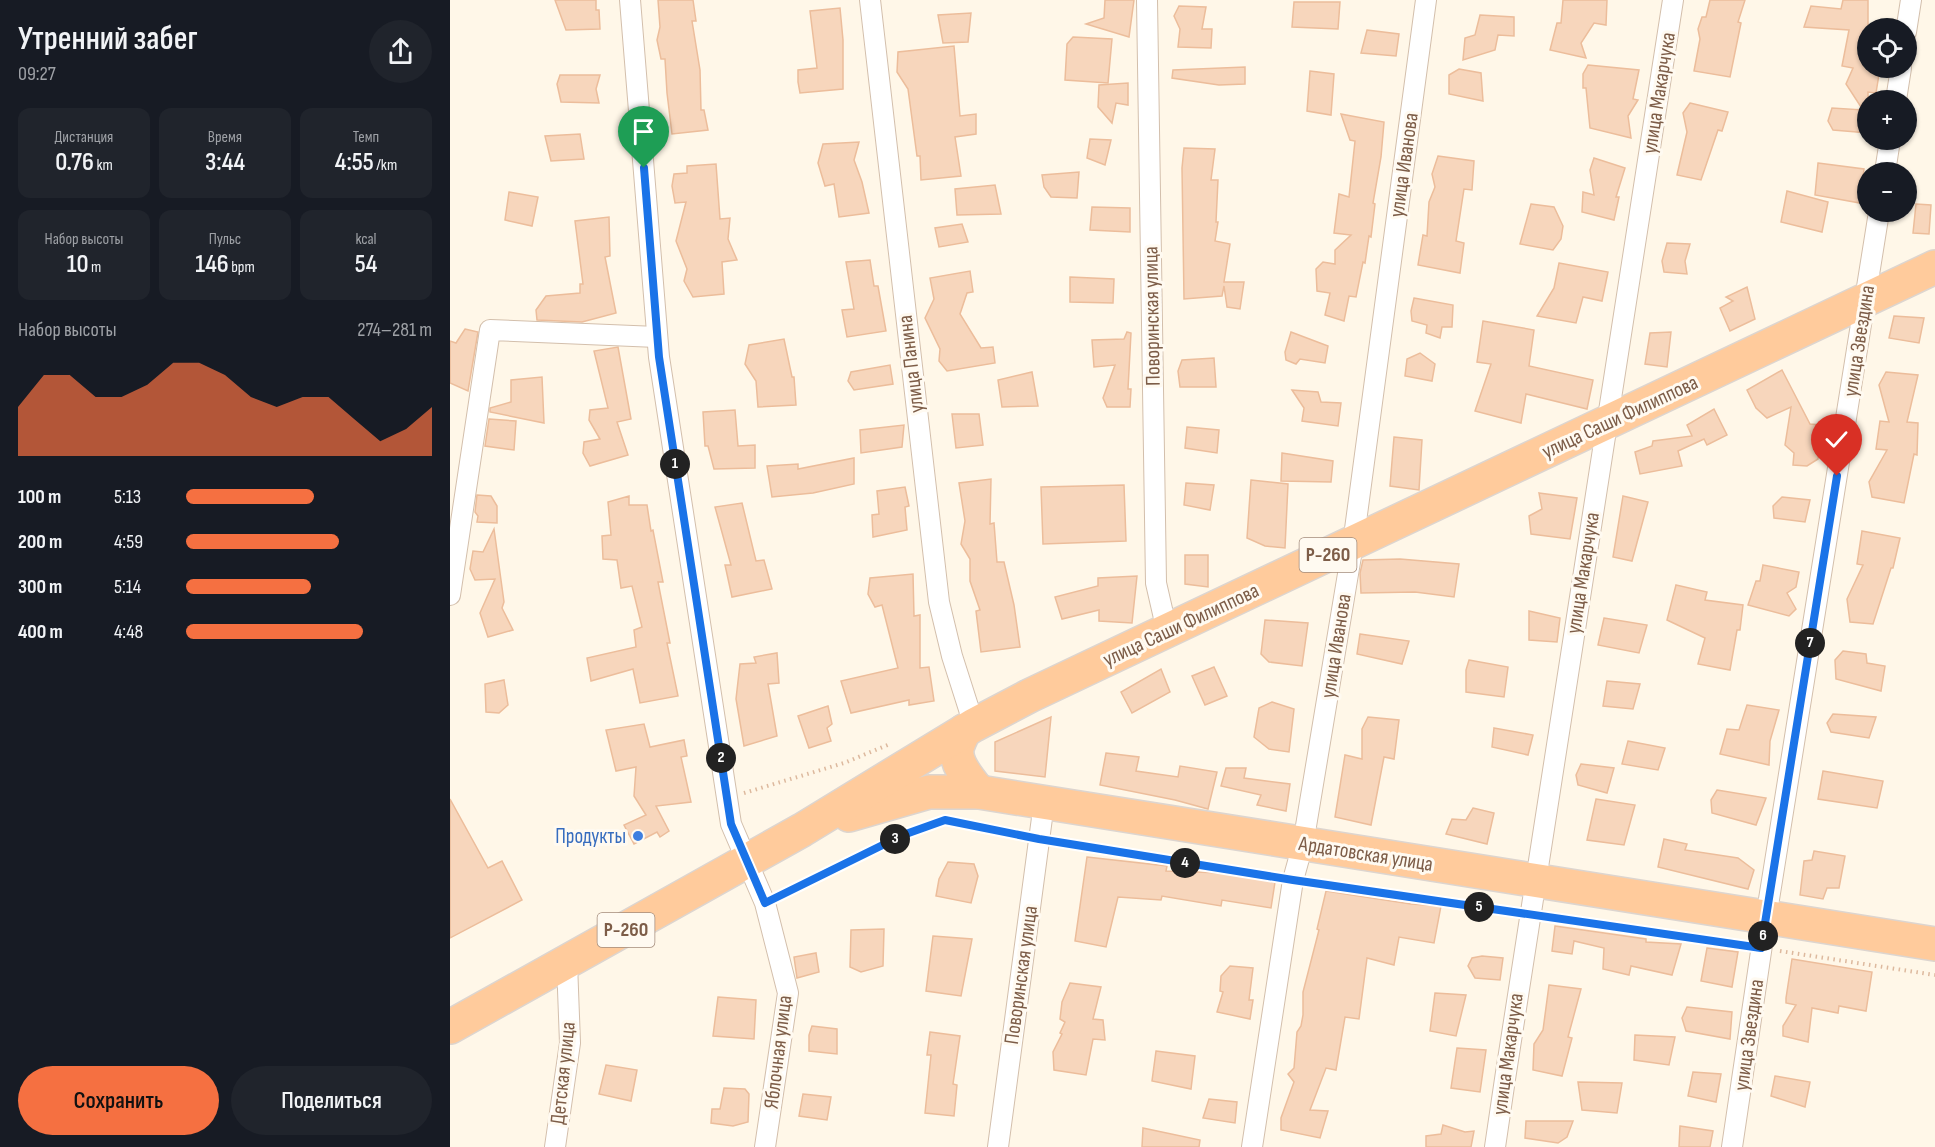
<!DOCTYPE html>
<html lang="ru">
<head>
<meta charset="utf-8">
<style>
  :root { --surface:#171b24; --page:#20242c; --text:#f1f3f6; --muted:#9ea1a6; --accent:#f57041 }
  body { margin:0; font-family:"Sofia Sans Condensed",sans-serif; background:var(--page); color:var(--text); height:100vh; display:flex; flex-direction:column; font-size:22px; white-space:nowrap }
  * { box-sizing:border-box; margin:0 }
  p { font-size:20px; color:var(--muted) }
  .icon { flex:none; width:33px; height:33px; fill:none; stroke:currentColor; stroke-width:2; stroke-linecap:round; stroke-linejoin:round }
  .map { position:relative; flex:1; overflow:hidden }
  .sheet { display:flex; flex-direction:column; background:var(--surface); width:450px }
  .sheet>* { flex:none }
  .controls { position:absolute; left:1407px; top:18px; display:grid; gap:12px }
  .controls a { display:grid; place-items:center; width:60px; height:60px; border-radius:50%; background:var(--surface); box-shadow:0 2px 4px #0004; font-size:30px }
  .pin { position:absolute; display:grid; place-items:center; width:51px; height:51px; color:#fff; margin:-62px -26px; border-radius:50% 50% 50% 0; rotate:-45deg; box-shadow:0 0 6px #0007 }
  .pin .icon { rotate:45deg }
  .km { position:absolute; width:30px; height:30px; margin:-15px; border-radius:50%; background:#222; color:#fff; font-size:16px; line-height:30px; text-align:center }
  .round { display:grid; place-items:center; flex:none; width:63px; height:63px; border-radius:32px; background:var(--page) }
  .head { display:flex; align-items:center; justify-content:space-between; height:102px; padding:0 18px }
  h1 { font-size:33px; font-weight:600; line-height:45px }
  .metrics { display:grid; grid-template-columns:repeat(3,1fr); gap:9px; height:102px; padding:6px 18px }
  .metrics div { display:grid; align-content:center; border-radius:12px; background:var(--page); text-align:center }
  .metrics b { font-size:26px; font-weight:600 }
  .metrics small { font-size:16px; font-weight:400 }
  .metrics p { font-size:16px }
  .chart { height:168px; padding:12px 18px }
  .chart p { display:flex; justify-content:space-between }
  .chart svg { width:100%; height:108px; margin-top:6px; fill:var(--accent); opacity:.7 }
  .primary-button { display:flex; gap:12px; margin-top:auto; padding:12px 18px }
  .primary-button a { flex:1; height:69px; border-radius:36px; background:var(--accent); color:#111; font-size:24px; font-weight:600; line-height:69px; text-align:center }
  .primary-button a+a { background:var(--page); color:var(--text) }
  ul { padding:0 18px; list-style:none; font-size:20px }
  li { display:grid; grid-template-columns:96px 72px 1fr; align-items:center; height:45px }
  li i { height:15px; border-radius:8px; background:var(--accent) }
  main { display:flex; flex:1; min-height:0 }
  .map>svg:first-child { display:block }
  .building { fill:#f7d6bc; stroke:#ecbd9b; stroke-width:1.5 }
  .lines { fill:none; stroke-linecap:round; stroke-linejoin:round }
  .minor-casing { stroke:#d3bfac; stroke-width:22 }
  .trunk-casing { stroke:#ddd5cf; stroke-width:36 }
  .path { stroke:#ddb99e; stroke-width:4; stroke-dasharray:1.5 4.5; stroke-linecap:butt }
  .minor { stroke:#fff; stroke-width:20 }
  .trunk { stroke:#ffcb9c; stroke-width:33 }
  .route-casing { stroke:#fff; stroke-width:12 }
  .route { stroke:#1a73e8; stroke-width:8 }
  .shop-dot { fill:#3f7fe0; stroke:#fffaf1; stroke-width:2 }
  .labels { text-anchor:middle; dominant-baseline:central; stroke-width:6; stroke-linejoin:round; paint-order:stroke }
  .shield { fill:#fffaf1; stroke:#a48c7b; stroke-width:1.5 }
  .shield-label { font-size:20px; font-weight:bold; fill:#7d5d48 }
  .street-label { font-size:21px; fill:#7d5d48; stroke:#fffaf1 }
  .shop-label { font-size:21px; fill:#366cbe; stroke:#fffaf1; text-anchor:end }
</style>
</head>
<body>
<main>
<section class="sheet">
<div class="head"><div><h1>Утренний забег</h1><p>09:27</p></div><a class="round"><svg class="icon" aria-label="share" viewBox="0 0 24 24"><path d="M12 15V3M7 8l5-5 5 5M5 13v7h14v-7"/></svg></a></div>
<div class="metrics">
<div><p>Дистанция</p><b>0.76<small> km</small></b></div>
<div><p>Время</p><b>3:44</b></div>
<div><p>Темп</p><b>4:55<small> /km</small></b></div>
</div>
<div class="metrics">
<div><p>Набор высоты</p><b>10<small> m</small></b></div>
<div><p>Пульс</p><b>146<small> bpm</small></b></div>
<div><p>kcal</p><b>54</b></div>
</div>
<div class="chart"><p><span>Набор высоты</span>274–281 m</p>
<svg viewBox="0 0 160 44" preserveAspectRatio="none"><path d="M0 44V24L10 11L20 11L30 20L40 20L50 15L60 6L70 6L80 11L90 20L100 24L110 20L120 20L130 29L140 38L150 33L160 24V44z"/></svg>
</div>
<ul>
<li><b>100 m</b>5:13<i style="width:52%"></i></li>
<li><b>200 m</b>4:59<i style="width:62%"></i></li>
<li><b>300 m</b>5:14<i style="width:51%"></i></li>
<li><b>400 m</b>4:48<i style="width:72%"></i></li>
</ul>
<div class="primary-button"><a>Сохранить</a><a>Поделиться</a></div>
</section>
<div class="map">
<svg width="1485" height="1147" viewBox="0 0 1485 1147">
  <rect width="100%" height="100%" fill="#fff7e8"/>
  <g class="building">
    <path d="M105 0H146V10H149L150 29 116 30Z"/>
    <path d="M208 0H243L246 21H242L250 70 251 110H254L258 130 222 134 217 93 215 59H211L207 40 210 27Z"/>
    <path d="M655 0H684L679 37 636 24 654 18Z"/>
    <path d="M1113 0H1157L1156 25 1144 23 1131 43 1136 58 1100 50 1107 23H1111Z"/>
    <path d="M1260 0H1295L1288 22 1291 23 1280 77 1244 71 1250 39 1248 29 1252 17H1256Z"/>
    <path d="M1393 0H1418V68H1430L1426 93 1418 92V133L1383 130 1378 121 1382 108 1413 110 1396 84 1403 68 1392 66 1399 30 1354 27 1361 6 1391 9Z"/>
    <path d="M844 2H890L888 29 842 27Z"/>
    <path d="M729 6 756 7 752 29H762L761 48 728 47 730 29 724 16Z"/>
    <path d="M390 8 393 40V89L350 93 348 82V70L367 68 360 11Z"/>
    <path d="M521 13 518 42 493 43 488 15Z"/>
    <path d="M1030 15 1064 17V36L1048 35 1045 50 1013 60 1015 38 1025 35Z"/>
    <path d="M917 30 949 34 946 56 911 53Z"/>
    <path d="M623 37 662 39 658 83 615 80 617 44Z"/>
    <path d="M504 46 510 116 526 114V134L505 137 511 176 471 180 470 156H467L458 89 447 72 448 52Z"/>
    <path d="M1138 65 1189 70 1183 99 1188 100 1178 116 1181 138 1140 128 1136 88H1133V74Z"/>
    <path d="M795 67V84L769 85 722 78 723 70Z"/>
    <path d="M1009 69 1031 73 1033 101 999 94V75Z"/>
    <path d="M860 71 884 74 881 115 857 111Z"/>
    <path d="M110 75H150L146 89 149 103 111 102 107 84Z"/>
    <path d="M678 83V105L666 103 662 123 648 107 649 85Z"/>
    <path d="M1240 103 1278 112 1272 131 1268 130 1251 180 1227 175 1237 132 1233 113Z"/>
    <path d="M891 114 934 122 931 157 923 203 925 204 921 237 919 236 915 263 913 262 906 297 899 296 894 321 875 315 880 293 867 291 866 269 873 262 885 264V250L901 235 884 233 889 194 899 197 905 141 900 140Z"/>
    <path d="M130 134 134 159 101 161 95 136Z"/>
    <path d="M640 139 661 140 655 165 637 158Z"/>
    <path d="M409 142 404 160 412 182 419 213 389 217 384 184 375 186 368 163 373 144Z"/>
    <path d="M734 148 765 149 761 180H768L766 222H768L765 241 780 244 774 282H794L790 309 777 307 774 286 772 296 734 299 732 168Z"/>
    <path d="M988 156 1024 161 1022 190 1014 189 1006 241 1014 243 1010 273 968 265 973 235 977 236 979 202 985 187 982 174Z"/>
    <path d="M1144 158 1175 168 1166 197H1169L1164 220 1132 212 1133 192 1144 195 1140 170Z"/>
    <path d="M1368 163 1414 169 1410 203 1365 195Z"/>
    <path d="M266 164 270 219 280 218 278 239 287 260 272 262 274 294 243 297 234 281 237 269 226 241 236 202 225 203 222 186 224 174 237 173V166Z"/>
    <path d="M629 172 627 198 601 197 594 187 592 175Z"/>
    <path d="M545 185 551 214 507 215 505 189Z"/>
    <path d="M1337 191 1378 202 1372 232 1331 222Z"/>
    <path d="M59 192 88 197 82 226 55 220Z"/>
    <path d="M1081 204 1104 207 1113 226 1111 239 1103 250 1070 244Z"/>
    <path d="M1466 204 1481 205 1479 234 1463 233Z"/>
    <path d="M642 207 680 208V232L640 230Z"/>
    <path d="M159 217 160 256 155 257 166 313 132 322 87 320 86 310 96 296 130 293V284H133L125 221Z"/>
    <path d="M512 224 518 242 489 247 485 228Z"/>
    <path d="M1217 243 1240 244 1235 261 1237 274 1214 272 1212 261Z"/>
    <path d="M420 260 424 286H428L436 331 397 337 392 310 404 309 396 262Z"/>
    <path d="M1109 263 1158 272 1152 301 1133 297 1126 323 1087 316 1104 288Z"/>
    <path d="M520 271 523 292 517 293 510 314 531 348 543 347 545 363 497 371 489 361 490 349 475 318 484 299 480 278Z"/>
    <path d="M620 277 664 279 663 303 620 302Z"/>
    <path d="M1297 287 1305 319 1280 331 1270 308 1283 301 1276 297Z"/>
    <path d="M964 298 1003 305 1002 327H992L990 338 976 333 977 325 962 321 961 311Z"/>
    <path d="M1444 316 1474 318 1469 343 1439 338Z"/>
    <path d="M1033 321 1084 330 1079 366 1143 380 1137 409 1076 394 1071 423 1025 411 1041 364 1027 362Z"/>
    <path d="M15 329 28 332 18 391 0 383V341L6 343Z"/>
    <path d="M677 332 681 333 678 389H681L680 407H657L653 398 665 365 644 367 642 340 674 339Z"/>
    <path d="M841 332 878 346 875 363 850 359 846 364 836 360 835 352Z"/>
    <path d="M1221 332 1217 367 1195 364 1200 333Z"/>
    <path d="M334 339 342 377H344L346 405 308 407 306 381 295 364 299 345Z"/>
    <path d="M168 347 181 419 167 422 178 455 140 466 133 453 134 442 150 439 139 420 140 410 158 408 144 351Z"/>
    <path d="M970 353 985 364 982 381 955 376 957 359Z"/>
    <path d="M764 358 766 387H730L728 371 732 360Z"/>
    <path d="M440 365 443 384 404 390 398 381 401 372Z"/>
    <path d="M1332 370 1360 424 1371 425 1368 459 1357 466 1343 465 1344 453 1335 445 1341 407 1317 418 1306 408 1297 390Z"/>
    <path d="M582 372 588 406 552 407 548 380Z"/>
    <path d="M1436 372 1468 375 1457 422 1468 423 1467 455 1464 454 1454 503 1422 497 1419 482 1437 450 1426 449 1430 421 1439 422 1429 385Z"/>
    <path d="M92 377 94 423 40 412V408L61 402V380Z"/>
    <path d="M842 390 868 392 871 402 891 403 888 426 852 421 854 408Z"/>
    <path d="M1264 409 1277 435 1257 445 1254 439 1228 451 1232 466 1190 474 1185 452 1202 446 1203 441 1242 436 1237 425Z"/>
    <path d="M285 410 288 446 305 445V468L264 469 258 446H255L253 412Z"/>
    <path d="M502 414H529L533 445 506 448Z"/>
    <path d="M39 419 66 421 64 450 35 446Z"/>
    <path d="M454 425 452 447 411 453 410 430Z"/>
    <path d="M737 427 769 430 767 453 735 448Z"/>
    <path d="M944 437 972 440 969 490 940 486Z"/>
    <path d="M832 453 883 461 881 482 831 481Z"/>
    <path d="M404 458V484L363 493 322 497 317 466 348 464V469Z"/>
    <path d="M541 479 540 524 544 523 547 562H554L564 605 570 647 531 652 526 611 530 610 520 581V559L511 544 515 521 509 483Z"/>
    <path d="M801 480 838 484 835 548 815 546 797 538Z"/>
    <path d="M736 483 764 485 760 510 734 505Z"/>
    <path d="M674 485 676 541 593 544 591 487Z"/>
    <path d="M455 487 459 506 455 507 457 530 423 537 422 515 429 514 427 491Z"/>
    <path d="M1089 493 1127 498 1120 539 1081 534 1079 516 1092 509Z"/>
    <path d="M27 495 41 496 47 506V523L27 522 28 516 25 512Z"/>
    <path d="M179 496V505H197L201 531 203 530 213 582H208L220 643H217L228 696 190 703 183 669 141 681 137 658 186 647 184 630 192 627 182 586 171 588 167 560 153 559 152 536 161 535 158 502Z"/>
    <path d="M1173 496 1198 502 1182 561 1163 557Z"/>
    <path d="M1332 497 1360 500 1355 522 1324 518 1323 506Z"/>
    <path d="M292 503 306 561 314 560 322 589 282 597 275 565H281L265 507Z"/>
    <path d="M44 529 54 602 52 608 63 630 38 637 30 613 45 579 25 580 20 569 23 551 33 552Z"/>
    <path d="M1412 531 1450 538 1443 568H1441L1423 624 1400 622 1397 599 1413 565 1407 564Z"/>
    <path d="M735 555H758V587L735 584Z"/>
    <path d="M950 559 1009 564 1004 597 965 592 911 593 910 573 913 560Z"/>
    <path d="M1313 565 1349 572 1346 587 1337 593 1346 609 1339 616 1298 605 1306 581H1310Z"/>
    <path d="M463 574 464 616 470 615V668L479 667 484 701 459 705V700L401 713 391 681 448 668 432 605 425 607 418 594 420 578Z"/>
    <path d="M687 576 682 623 649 621V610L612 619 605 597 648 586V578Z"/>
    <path d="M1226 585 1257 592 1255 600 1293 605 1290 630H1287L1280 670 1248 664 1255 638 1217 620Z"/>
    <path d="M1079 611 1110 618 1107 642 1079 640Z"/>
    <path d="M1154 618 1197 625 1189 653 1148 645Z"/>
    <path d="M815 620 858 623 852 666 819 662 811 654Z"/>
    <path d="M910 634 959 641 952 664 907 654Z"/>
    <path d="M1393 651 1416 654 1417 663 1435 666 1431 691 1386 679 1385 660Z"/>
    <path d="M327 653 329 683 318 684 327 736 294 746 286 699 290 664 306 663 304 657Z"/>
    <path d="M1019 660 1058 667 1054 697 1016 692V670Z"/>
    <path d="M764 667 777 696 755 705 742 676Z"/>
    <path d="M711 669 720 692 682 713 671 692Z"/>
    <path d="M54 680 58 705 49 713 36 712 35 684Z"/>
    <path d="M1157 681 1190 684 1183 709 1153 706Z"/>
    <path d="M822 702 844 709 839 752 819 749 804 737 809 708Z"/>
    <path d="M1297 705 1329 710 1320 741 1319 765 1270 754 1277 729 1289 730Z"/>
    <path d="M378 706 382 724 377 728 381 741 359 748 348 716Z"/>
    <path d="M1383 714 1426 717 1419 738 1381 732 1377 723Z"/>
    <path d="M601 717 595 777 545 771V742Z"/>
    <path d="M918 717 949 720 944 759 934 757 921 825 885 817 895 755 912 759V729Z"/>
    <path d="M194 724 200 747 234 740 237 756 231 757 241 802 206 806 219 831 210 837 207 832 184 844 174 825 196 815 184 796 186 767 166 771 156 730Z"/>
    <path d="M1044 728 1083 735 1078 755 1042 747Z"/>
    <path d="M1178 741 1215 748 1208 770 1172 764Z"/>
    <path d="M656 753 689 757 686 771 728 777 730 766 767 772 758 809 725 800 650 785Z"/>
    <path d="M1131 764 1164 768 1157 793 1128 785 1126 775Z"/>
    <path d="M776 768H796L794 778 840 784 836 811 807 805 811 795 771 786Z"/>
    <path d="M1373 771 1433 781 1427 808 1368 799Z"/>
    <path d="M1267 790 1316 798 1306 825 1262 813 1261 800Z"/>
    <path d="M0 799 38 868 52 861 72 900 0 938Z"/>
    <path d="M1146 799 1185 805 1174 845 1137 840Z"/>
    <path d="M1023 808 1044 813 1037 844 996 834 1002 819 1016 820Z"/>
    <path d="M1214 839 1237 844 1235 850 1288 858 1304 870 1298 889 1208 867Z"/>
    <path d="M1364 851 1395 856 1389 888H1377L1373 899 1350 895 1354 861 1362 860Z"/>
    <path d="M637 857 717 866 716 871 774 873 825 882 821 908 772 900 771 906 712 896 711 900 668 897 656 947 625 941Z"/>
    <path d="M498 862 524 864 528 876 521 903 486 896 489 879Z"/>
    <path d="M876 891 961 904 991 906 984 943 949 937 944 965 917 958 909 1019 895 1017 886 1070 876 1068 860 1110 878 1111 870 1138 831 1130V1118L844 1082 838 1074 844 1068 847 1032 851 1026 853 1015V992L869 930 867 929Z"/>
    <path d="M1105 926 1196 939V942L1231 944 1222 975 1181 966 1179 975 1153 969 1154 948 1124 941 1122 954 1102 951Z"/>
    <path d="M434 929 433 966 411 972 400 967 401 930Z"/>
    <path d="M483 936 522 939 511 996 476 991Z"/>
    <path d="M1257 948 1288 952 1282 987 1251 981Z"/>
    <path d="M366 953 369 972 347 978 344 957Z"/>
    <path d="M1032 956 1053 958 1050 980 1025 978 1018 966 1022 958Z"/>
    <path d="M1342 959 1422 972 1416 1011 1389 1006 1388 1013 1362 1008 1358 1042 1333 1036V1026L1346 1005 1336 1003V998Z"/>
    <path d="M780 966 803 968 799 1000H803L800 1019 767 1012 773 992 770 991 771 976Z"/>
    <path d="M620 983 651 987 643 1019 653 1020 655 1040 643 1039 636 1075 604 1070 603 1052 612 1034 610 1033 615 1022 610 1019 612 1002Z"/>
    <path d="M1099 985 1131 989 1118 1037 1122 1038 1112 1076 1083 1070 1084 1044 1093 1030Z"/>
    <path d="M985 993 1016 995 1006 1036 980 1031Z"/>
    <path d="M268 997 306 1000 304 1039 263 1036Z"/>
    <path d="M1237 1007 1282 1012 1280 1039 1236 1031 1232 1018Z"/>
    <path d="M362 1026 387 1029V1054L359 1051V1035Z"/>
    <path d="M480 1032 510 1036 503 1084 507 1085 504 1116 475 1113 481 1055H477Z"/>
    <path d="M1185 1035 1225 1037 1219 1065 1184 1060Z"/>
    <path d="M1007 1048 1036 1050 1030 1092 1001 1088Z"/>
    <path d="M706 1051 745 1056 741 1089 702 1081Z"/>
    <path d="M156 1065 187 1070 181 1101 149 1094Z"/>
    <path d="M1243 1072 1271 1074 1266 1102 1238 1096Z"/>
    <path d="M1325 1076 1360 1082 1355 1107 1321 1096Z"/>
    <path d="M1128 1082 1172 1083 1167 1113 1132 1110Z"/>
    <path d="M274 1088 295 1089 299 1094 298 1122 283 1126 261 1123 262 1109H270Z"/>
    <path d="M353 1094 381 1097 377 1120 349 1116Z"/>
    <path d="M759 1099 787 1102 785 1123 753 1118Z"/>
    <path d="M1076 1121H1123L1117 1137 1108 1143 1075 1138Z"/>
    <path d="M993 1125 1015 1132 1024 1131 1021 1147H976V1136L991 1134Z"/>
    <path d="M1230 1126 1263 1131 1260 1147H1229Z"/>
    <path d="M693 1128 750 1140 749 1147H692Z"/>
  </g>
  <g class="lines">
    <g class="minor-casing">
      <g id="minor">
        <path d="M180 0 209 357 281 824 315 903 338 993 315 1147"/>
        <path d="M420 0 489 602 502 656 524 725"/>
        <path d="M697 0 706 583 717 631"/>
        <path d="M1456 32 1461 0"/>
        <path d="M1446 100 1451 68"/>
        <path d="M1435 172 1440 140"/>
        <path d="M0 595 40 330 207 337"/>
        <path d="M105 1147 120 1043 117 963"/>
        <path d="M548 1147 594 803"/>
        <path d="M802 1147 843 880 853 844 903 544 976 0"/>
        <path d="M1045 1147C1101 764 1164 382 1223 0"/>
        <path d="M1282 1147 1316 918 1429 212"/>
      </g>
    </g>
    <g class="trunk-casing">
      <g id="trunk">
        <path d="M514 731C512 736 508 743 507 749 505 764 520 781 529 792"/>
        <path d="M399 815 479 792H529L1485 944"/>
        <path d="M0 1027 352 830 524 725 579 696 1485 267"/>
      </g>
    </g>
    <g class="path">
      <path d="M294 793 394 763 440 744"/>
      <path d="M607 842 824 877"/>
      <path d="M861 882 1062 912"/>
      <path d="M331 894 453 835 495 820 573 836"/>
      <path d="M1099 917 1293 946"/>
      <path d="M1330 951 1485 975"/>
    </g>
    <use href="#minor" class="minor"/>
    <use href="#trunk" class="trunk"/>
  </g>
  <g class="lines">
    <g class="route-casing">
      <path id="route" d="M194 168 209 357 281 824 315 903 453 835 495 820 589 839 843 880 1311 948 1387 476"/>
    </g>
    <use href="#route" class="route"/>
  </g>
  <circle class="shop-dot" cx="188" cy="836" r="6"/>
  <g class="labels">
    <g class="shield">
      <rect x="849.5" y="538" width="57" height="34" rx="4.5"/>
      <rect x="147.5" y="913" width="57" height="34" rx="4.5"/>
    </g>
    <g class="shield-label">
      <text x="878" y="555">Р-260</text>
      <text x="176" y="930">Р-260</text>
    </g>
    <g class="street-label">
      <text transform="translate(1209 93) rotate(-81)">улица Макарчука</text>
      <text transform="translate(954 165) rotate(-82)">улица Иванова</text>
      <text transform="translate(702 316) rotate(-91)">Поворинская улица</text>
      <text transform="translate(1409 341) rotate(-81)">улица Звездина</text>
      <text transform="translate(461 364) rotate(-97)">улица Панина</text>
      <text transform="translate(1170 417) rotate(-25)">улица Саши Филиппова</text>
      <text transform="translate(1133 573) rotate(-81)">улица Макарчука</text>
      <text transform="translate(731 625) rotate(-25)">улица Саши Филиппова</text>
      <text transform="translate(886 646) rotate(-81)">улица Иванова</text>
      <text transform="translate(916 854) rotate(9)">Ардатовская улица</text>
      <text transform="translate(571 975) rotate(-82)">Поворинская улица</text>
      <text transform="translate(1299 1035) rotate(-82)">улица Звездина</text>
      <text transform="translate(328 1052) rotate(-83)">Яблочная улица</text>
      <text transform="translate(1058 1054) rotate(-82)">улица Макарчука</text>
      <text transform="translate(113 1073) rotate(-84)">Детская улица</text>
    </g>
    <g class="shop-label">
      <text x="176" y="836">Продукты</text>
    </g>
  </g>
</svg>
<div class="controls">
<a><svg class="icon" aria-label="locate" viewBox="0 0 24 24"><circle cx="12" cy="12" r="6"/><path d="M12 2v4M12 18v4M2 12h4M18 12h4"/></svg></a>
<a>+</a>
<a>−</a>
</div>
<div class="pin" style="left:194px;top:168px;background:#1e9e55"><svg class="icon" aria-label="arrive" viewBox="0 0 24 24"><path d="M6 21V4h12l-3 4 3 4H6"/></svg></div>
<div class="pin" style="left:1387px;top:476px;background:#d93025"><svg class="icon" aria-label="check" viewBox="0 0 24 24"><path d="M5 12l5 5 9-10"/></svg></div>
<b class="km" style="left:225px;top:464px">1</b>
<b class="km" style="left:271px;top:758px">2</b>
<b class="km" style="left:445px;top:839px">3</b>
<b class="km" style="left:735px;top:863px">4</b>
<b class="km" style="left:1029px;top:907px">5</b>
<b class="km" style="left:1313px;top:936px">6</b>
<b class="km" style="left:1360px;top:643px">7</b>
</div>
</main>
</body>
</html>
